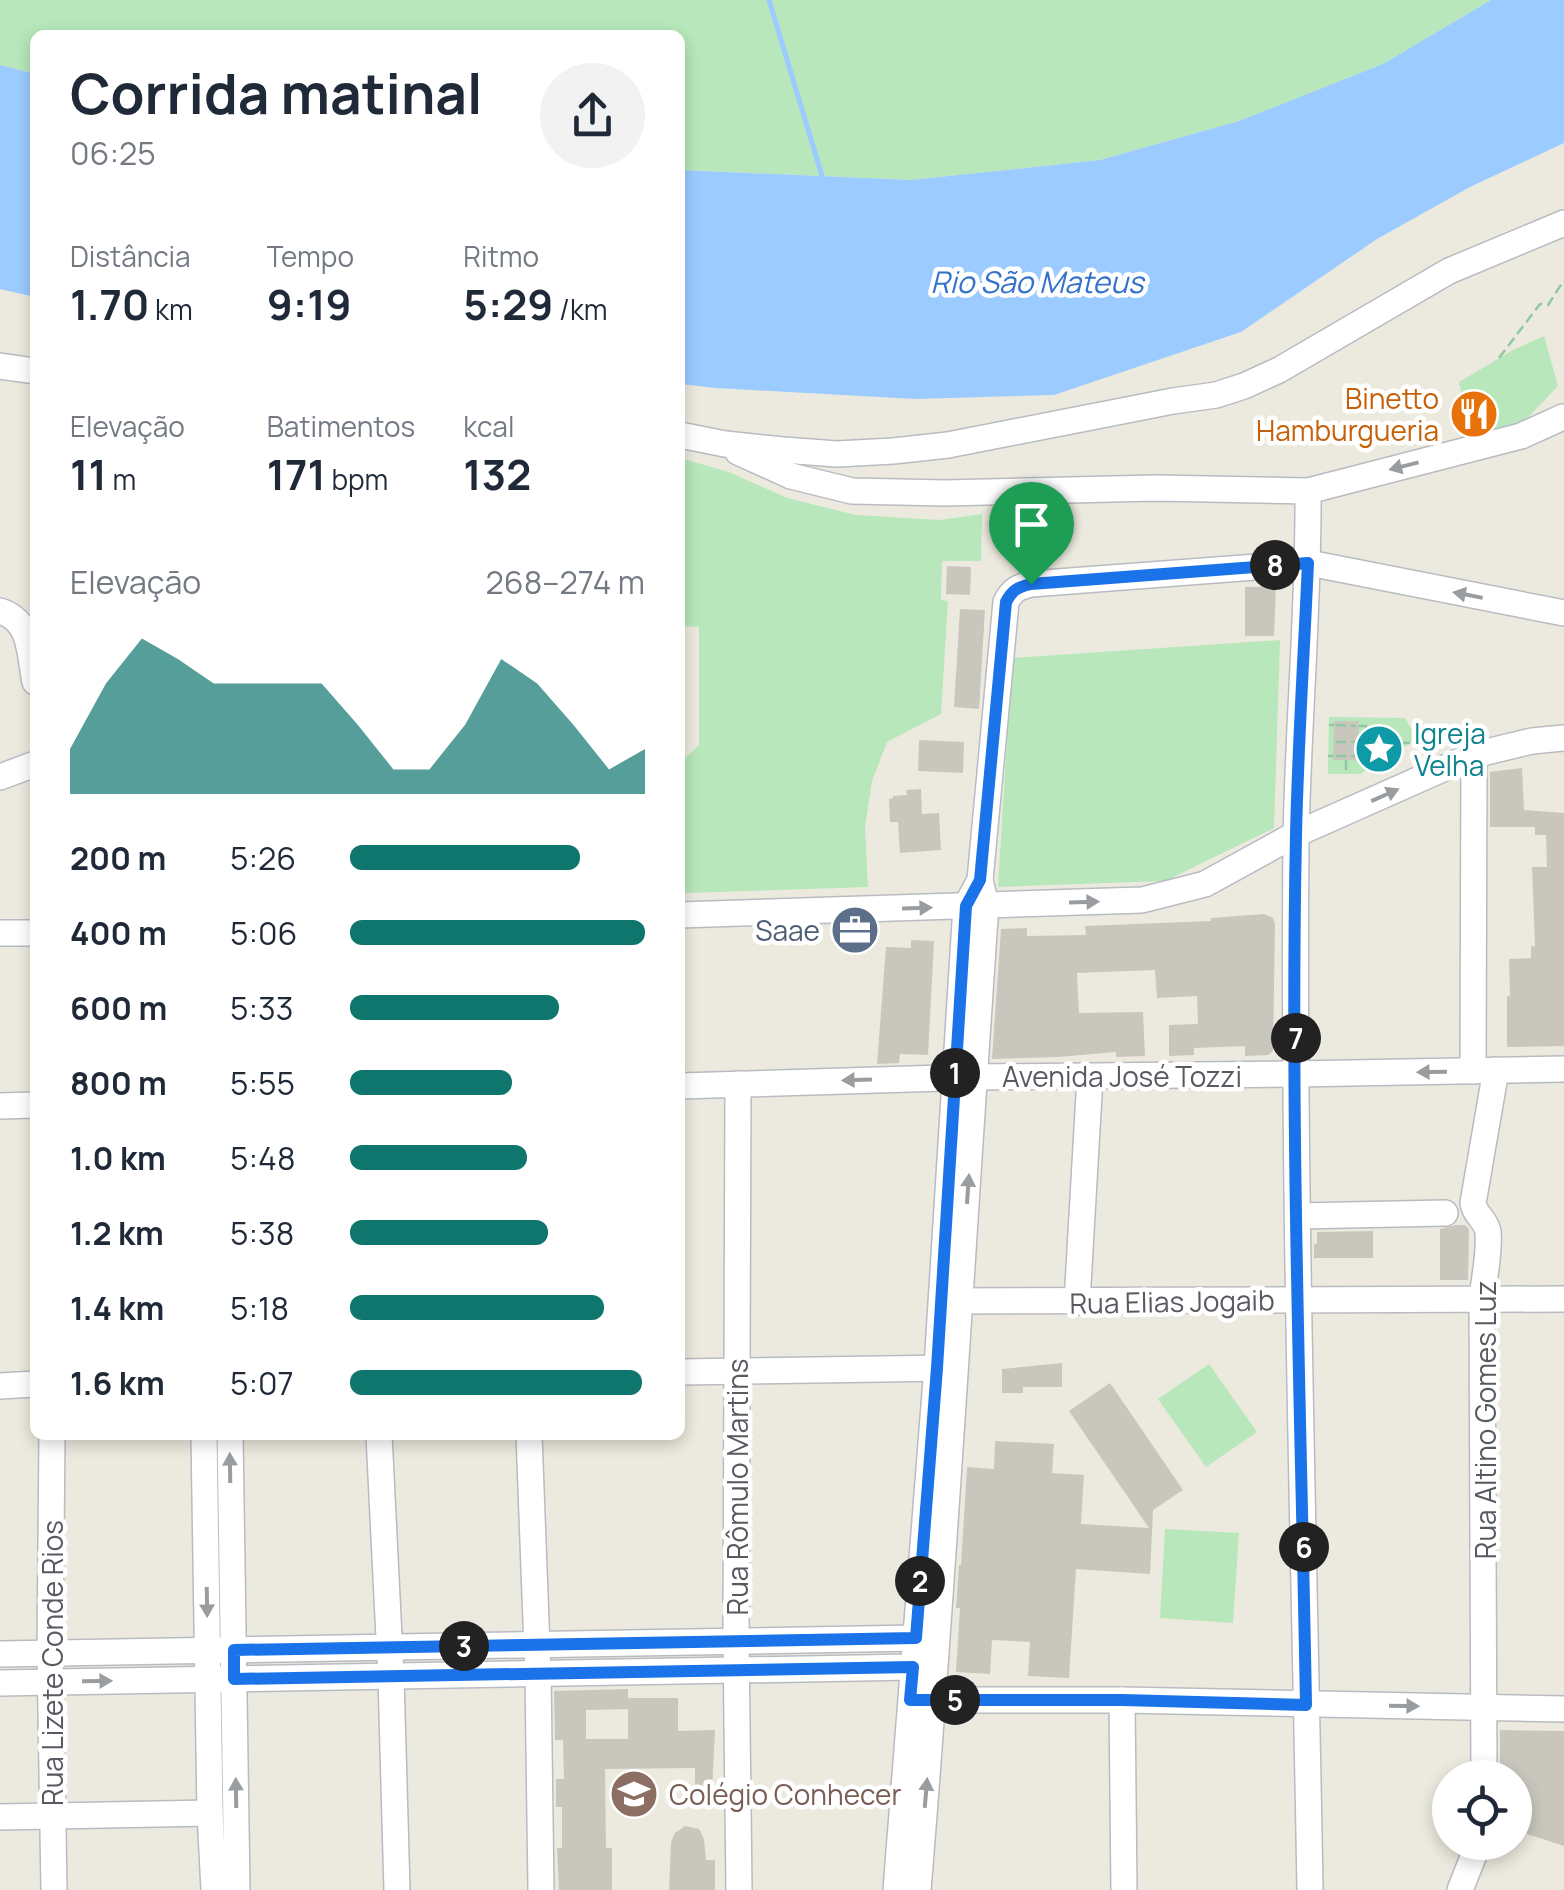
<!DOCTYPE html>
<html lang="pt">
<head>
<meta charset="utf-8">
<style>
  :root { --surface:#fff; --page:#f2f2f3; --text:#1f2937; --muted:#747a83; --accent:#0f766e }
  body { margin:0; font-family:Manrope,sans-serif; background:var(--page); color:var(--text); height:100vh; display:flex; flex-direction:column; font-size:38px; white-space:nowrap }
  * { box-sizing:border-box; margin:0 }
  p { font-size:32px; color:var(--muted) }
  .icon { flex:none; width:55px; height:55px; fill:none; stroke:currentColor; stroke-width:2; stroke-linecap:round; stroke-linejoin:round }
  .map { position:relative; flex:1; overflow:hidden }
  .panel { position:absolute; left:30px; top:30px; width:655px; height:1410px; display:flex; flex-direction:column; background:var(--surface); border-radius:15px; box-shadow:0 5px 15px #0003 }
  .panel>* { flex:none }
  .buttons { position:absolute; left:1432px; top:1760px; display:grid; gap:20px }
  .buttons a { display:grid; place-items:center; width:100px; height:100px; border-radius:50%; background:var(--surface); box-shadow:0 5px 15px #0003; font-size:50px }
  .pin { position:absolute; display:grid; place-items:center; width:85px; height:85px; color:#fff; margin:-102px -42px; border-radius:50% 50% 50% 0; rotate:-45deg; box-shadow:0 0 10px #0007 }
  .pin .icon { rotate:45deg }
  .km { position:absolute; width:50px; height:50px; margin:-25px; border-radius:50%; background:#222; color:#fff; font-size:28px; line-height:50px; text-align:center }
  .round { display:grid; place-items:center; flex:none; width:105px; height:105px; border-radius:52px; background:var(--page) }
  .summary { display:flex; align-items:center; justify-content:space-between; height:170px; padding:0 40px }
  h1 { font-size:55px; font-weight:700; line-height:75px }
  .figures { display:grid; grid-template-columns:repeat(3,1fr); gap:15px; height:170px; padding:10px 40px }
  .figures div { display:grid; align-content:center }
  .figures b { font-size:42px; font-weight:700 }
  .figures small { font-size:28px; font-weight:400 }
  .figures p { font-size:28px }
  .chart { height:280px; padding:20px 40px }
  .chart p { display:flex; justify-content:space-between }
  .chart svg { width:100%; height:180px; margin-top:10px; fill:var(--accent); opacity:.7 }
  ul { padding:0 40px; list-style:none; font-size:32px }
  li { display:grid; grid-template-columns:160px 120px 1fr; align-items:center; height:75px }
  li i { height:25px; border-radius:12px; background:var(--accent) }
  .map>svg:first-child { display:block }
  .green { fill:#b7e7bb }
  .water { fill:#9bcbff }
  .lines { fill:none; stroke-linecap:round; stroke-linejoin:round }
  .stream { stroke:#9bcbff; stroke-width:5 }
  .building { fill:#c9c7bd }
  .minor-casing { stroke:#b9bbc2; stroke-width:28 }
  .path { stroke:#90c8a4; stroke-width:2.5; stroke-dasharray:10 5; stroke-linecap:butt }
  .minor { stroke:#fff; stroke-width:25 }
  .oneway { fill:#9a9da0 }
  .route-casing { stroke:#fff; stroke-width:20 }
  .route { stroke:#1a73e8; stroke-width:12 }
  .labels { text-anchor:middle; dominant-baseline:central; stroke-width:9; stroke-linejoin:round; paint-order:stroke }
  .food-label { font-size:28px; fill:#c56008; stroke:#fff; text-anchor:end }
  .culture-label { font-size:28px; fill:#0d838f; stroke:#fff; text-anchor:start }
  .service-label { font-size:28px; fill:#4e5e75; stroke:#fff; text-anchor:end }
  .street-label { font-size:28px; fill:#575b61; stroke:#fff }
  .education-label { font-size:28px; fill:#785e54; stroke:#fff; text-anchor:start }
  .water-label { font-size:30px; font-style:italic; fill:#3472cb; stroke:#fff }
</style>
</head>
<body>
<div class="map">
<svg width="1564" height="1890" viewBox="0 0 1564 1890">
  <rect width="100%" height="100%" fill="#eceade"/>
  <g class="green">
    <path d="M0 0H1491L1383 64 1239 121 1100 160 911 180 680 170V35H35V74L0 65Z"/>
    <path d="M1544 336 1558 386 1517 429 1473 441 1459 382 1513 350Z"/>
    <path d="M680 458 729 472 787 498 856 515 939 520 982 514 981 561H942L941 600 948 601 941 714 887 742 872 781 865 827 868 887 685 893 683 760 699 745V627L680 626Z"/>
    <path d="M1280 640 1274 828 1165 881 998 887 1012 658Z"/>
    <path d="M1329 717 1405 718 1417 739 1360 774H1328Z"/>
    <path d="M1209 1364 1257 1432 1206 1467 1158 1399Z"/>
    <path d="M1165 1529 1239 1533 1233 1623 1160 1618Z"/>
  </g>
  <g class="water">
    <path d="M1491 0H1564V143L1470 187 1377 239 1241 332 1054 395 915 399 716 388 680 384V170L911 180 1100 160 1239 121 1383 64Z"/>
    <path d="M0 65 35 74V297L0 289Z"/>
  </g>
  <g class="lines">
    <path class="stream" d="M769 0 823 179"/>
  </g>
  <g class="building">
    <path d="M947 566 971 567 970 595 946 594Z"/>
    <path d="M1245 587H1276L1274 636H1245Z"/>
    <path d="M960 609 985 610 979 709 954 707Z"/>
    <path d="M1334 721H1359L1358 760H1333Z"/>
    <path d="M919 740 964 742 963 773 918 771Z"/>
    <path d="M1522 768 1524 810 1564 813V1046L1507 1047V996H1510L1509 959 1531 958V946H1535L1532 867H1547L1546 835H1535V827H1490V772Z"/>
    <path d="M921 789 922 814 939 813 941 850 900 853 898 822H890L889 799 893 798V796L907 795 906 790Z"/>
    <path d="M1264 914 1273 918 1275 924 1273 1051 1268 1055 1245 1056V1046L1194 1048V1055L1169 1056V1025L1198 1024 1197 996 1157 998 1155 970 1077 973 1079 1013 1143 1012 1145 1056 1116 1057V1052L1058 1057 992 1059 1001 929 1027 928V936L1086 935 1085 926 1211 921V918Z"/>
    <path d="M911 940 934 941 928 1055 900 1054 899 1063 877 1064 886 947 911 948Z"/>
    <path d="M1456 1225H1465L1469 1229 1468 1280H1440V1229Z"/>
    <path d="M1373 1231V1258H1314V1244H1317V1232Z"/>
    <path d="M1062 1363V1387H1023V1393H1002V1369Z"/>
    <path d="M1110 1383 1183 1490 1153 1510 1150 1574 1076 1569 1069 1678 1028 1676 1030 1642 992 1640 990 1674 956 1672 960 1608H956L959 1565H961L967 1467 994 1469 995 1441 1054 1444 1052 1473 1084 1475 1081 1524 1149 1528 1069 1411Z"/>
    <path d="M628 1689V1709L586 1710V1739H628V1698H678V1731L715 1730 712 1791H695V1768L605 1769 606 1848H612V1890H559L557 1848H562V1807H556V1779H564L563 1740H555L554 1691Z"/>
    <path d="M1500 1730 1564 1731V1846L1515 1830V1778H1500Z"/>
    <path d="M685 1826 699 1829 704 1839 706 1860H715V1890H669L671 1842 675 1833Z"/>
  </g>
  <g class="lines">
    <g class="minor-casing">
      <g id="minor">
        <path d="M0 366 35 371"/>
        <path d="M680 435 725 444 783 450 837 454 893 451 948 445 1173 401 1216 395 1244 386 1279 370 1449 271 1564 223"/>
        <path d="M738 452 791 476 852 491 945 493 1156 488 1308 491 1521 436 1563 417"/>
        <path d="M1308 491C1309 607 1298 723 1296 839 1293 1189 1304 1540 1310 1890"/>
        <path d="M0 611C32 621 29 653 35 682"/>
        <path d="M0 777 35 764"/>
        <path d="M680 915 1142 900 1205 884 1296 834 1474 755 1532 741 1564 738"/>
        <path d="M0 933H35"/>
        <path d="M1473 1071 1474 755"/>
        <path d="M738 1084 736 1640 739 1890"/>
        <path d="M680 1086 976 1077 1296 1074 1564 1069"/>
        <path d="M0 1106 35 1105"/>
        <path d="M1298 1216 1445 1213"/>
        <path d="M944 1301 1564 1299"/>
        <path d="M1077 1302 1090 1077"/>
        <path d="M680 1372 950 1368"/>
        <path d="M0 1386 35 1384"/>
        <path d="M52 1435 50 1653 54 1890"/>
        <path d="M204 1435 210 1813 214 1890"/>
        <path d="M230 1435 237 1890"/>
        <path d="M379 1435 391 1678 397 1890"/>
        <path d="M529 1435 538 1675 541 1890"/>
        <path d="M0 1654 916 1638"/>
        <path d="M0 1683 913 1667"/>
        <path d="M919 1700H1122L1564 1709"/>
        <path d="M1122 1700 1124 1890"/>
        <path d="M1484 1778 1482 1299C1484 1278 1490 1253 1488 1232 1486 1219 1475 1216 1473 1203L1496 1070"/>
        <path d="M0 1817 210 1813"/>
        <path d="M896 1890 937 1367 966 906 980 880"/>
        <path d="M918 1890C945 1562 963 1233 986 905L980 880 1006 602C1012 590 1018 587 1031 584L1309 563 1564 613"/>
        <path d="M1460 1890 1479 1842"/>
      </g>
    </g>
    <g class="path">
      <path d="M1499 358 1540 304 1548 305 1564 280"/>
      <path d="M1329 725H1334"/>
      <path d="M1336 725 1356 726"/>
      <path d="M1359 726H1366V756"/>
      <path d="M1383 727V741"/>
      <path d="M1336 742H1356"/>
      <path d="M1358 742 1410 743"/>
      <path d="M1328 756H1333"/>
      <path d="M1336 756H1356"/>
      <path d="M1358 756H1388"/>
      <path d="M1346 760V774"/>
    </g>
    <use href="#minor" class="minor"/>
  </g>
  <defs><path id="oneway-solid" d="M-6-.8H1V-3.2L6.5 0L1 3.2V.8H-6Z" transform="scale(2.5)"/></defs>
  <g class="oneway">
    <use href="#oneway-solid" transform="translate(1404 466) rotate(166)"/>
    <use href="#oneway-solid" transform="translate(1468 595) rotate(-169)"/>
    <use href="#oneway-solid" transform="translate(1385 795) rotate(-24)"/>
    <use href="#oneway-solid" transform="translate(1084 902) rotate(-2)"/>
    <use href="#oneway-solid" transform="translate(917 908) rotate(-2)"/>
    <use href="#oneway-solid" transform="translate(1432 1072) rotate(179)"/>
    <use href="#oneway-solid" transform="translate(857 1080) rotate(178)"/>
    <use href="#oneway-solid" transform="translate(968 1189) rotate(-86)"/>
    <use href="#oneway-solid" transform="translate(230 1468) rotate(-91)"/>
    <use href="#oneway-solid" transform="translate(207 1602) rotate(89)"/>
    <use href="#oneway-solid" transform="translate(97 1681) rotate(-1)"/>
    <use href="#oneway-solid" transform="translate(1404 1706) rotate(1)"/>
    <use href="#oneway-solid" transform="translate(236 1793) rotate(-91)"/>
    <use href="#oneway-solid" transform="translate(926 1793) rotate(-85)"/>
  </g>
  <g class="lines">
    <g class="route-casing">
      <path id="route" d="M1308 563C1304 653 1298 744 1296 835 1290 1125 1301 1415 1306 1705L1122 1700H910L913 1667 234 1679V1650L916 1638 937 1368 966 906 980 880 1006 602C1012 590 1018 587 1031 584Z"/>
    </g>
    <use href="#route" class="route"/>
  </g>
  <defs>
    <g id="restaurant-disc" transform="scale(2.5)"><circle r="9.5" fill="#e8710a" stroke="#fff"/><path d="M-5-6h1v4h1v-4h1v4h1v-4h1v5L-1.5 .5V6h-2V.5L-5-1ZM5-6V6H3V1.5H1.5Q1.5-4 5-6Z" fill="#fff"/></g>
    <g id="sight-disc" transform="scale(2.5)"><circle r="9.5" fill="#0f9aa8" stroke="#fff"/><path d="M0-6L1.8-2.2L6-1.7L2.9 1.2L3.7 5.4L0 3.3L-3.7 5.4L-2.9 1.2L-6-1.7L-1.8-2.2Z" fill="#fff"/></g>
    <g id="office-disc" transform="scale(2.5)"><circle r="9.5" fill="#5c6f8a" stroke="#fff"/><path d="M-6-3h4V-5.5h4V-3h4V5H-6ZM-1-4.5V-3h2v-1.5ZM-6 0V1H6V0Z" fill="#fff"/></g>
    <g id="school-disc" transform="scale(2.5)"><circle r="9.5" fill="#8d6e63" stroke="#fff"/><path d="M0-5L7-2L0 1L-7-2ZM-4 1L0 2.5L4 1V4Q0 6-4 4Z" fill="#fff"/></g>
  </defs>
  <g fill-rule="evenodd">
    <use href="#restaurant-disc" x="1474" y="414"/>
    <use href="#sight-disc" x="1379" y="749"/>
    <use href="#office-disc" x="855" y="930"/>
    <use href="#school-disc" x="634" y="1794"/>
  </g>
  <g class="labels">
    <g class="food-label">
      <text x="1439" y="398">Binetto<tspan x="1439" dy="32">Hamburgueria</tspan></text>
    </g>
    <g class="culture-label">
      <text x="1414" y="733">Igreja<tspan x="1414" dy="32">Velha</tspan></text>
    </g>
    <g class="service-label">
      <text x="820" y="930">Saae</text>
    </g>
    <g class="street-label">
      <text x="1122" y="1076">Avenida José Tozzi</text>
      <text transform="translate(1172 1301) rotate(-1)">Rua Elias Jogaib</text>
      <text transform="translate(1485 1420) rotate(-90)">Rua Altino Gomes Luz</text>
      <text transform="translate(737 1487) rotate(-90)">Rua Rômulo Martins</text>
      <text transform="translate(52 1663) rotate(-90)">Rua Lizete Conde Rios</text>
    </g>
    <g class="education-label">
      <text x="669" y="1794">Colégio Conhecer</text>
    </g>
    <g class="water-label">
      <text x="1037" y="281">Rio São Mateus</text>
    </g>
  </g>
</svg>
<div class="buttons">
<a><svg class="icon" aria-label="locate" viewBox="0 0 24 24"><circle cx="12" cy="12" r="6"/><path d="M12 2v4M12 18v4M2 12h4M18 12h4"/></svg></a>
</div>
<div class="pin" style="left:1031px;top:584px;background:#1e9e55"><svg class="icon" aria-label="arrive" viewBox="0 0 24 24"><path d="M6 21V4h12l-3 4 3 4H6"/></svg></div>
<b class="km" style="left:955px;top:1073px">1</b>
<b class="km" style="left:920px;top:1581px">2</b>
<b class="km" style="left:464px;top:1646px">3</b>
<b class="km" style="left:955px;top:1700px">5</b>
<b class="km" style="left:1304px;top:1547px">6</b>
<b class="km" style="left:1296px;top:1038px">7</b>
<b class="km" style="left:1275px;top:565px">8</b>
<section class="panel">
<div class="summary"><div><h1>Corrida matinal</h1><p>06:25</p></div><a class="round"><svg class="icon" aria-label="share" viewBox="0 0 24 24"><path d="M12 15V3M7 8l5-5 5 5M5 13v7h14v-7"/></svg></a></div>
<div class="figures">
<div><p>Distância</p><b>1.70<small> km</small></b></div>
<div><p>Tempo</p><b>9:19</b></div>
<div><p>Ritmo</p><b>5:29<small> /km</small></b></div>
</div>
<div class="figures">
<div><p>Elevação</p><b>11<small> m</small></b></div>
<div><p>Batimentos</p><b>171<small> bpm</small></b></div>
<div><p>kcal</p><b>132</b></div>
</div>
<div class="chart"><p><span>Elevação</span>268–274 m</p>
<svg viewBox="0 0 160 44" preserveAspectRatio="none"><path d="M0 44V33L10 17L20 6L30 11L40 17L50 17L60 17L70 17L80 27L90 38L100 38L110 27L120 11L130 17L140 27L150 38L160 33V44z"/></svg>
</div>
<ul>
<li><b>200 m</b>5:26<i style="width:78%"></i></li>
<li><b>400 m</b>5:06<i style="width:100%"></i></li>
<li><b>600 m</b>5:33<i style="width:71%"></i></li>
<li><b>800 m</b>5:55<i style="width:55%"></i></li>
<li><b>1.0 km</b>5:48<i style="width:60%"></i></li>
<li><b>1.2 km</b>5:38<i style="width:67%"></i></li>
<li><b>1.4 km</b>5:18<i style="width:86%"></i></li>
<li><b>1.6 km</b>5:07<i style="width:99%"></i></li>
</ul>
</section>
</div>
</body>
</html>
